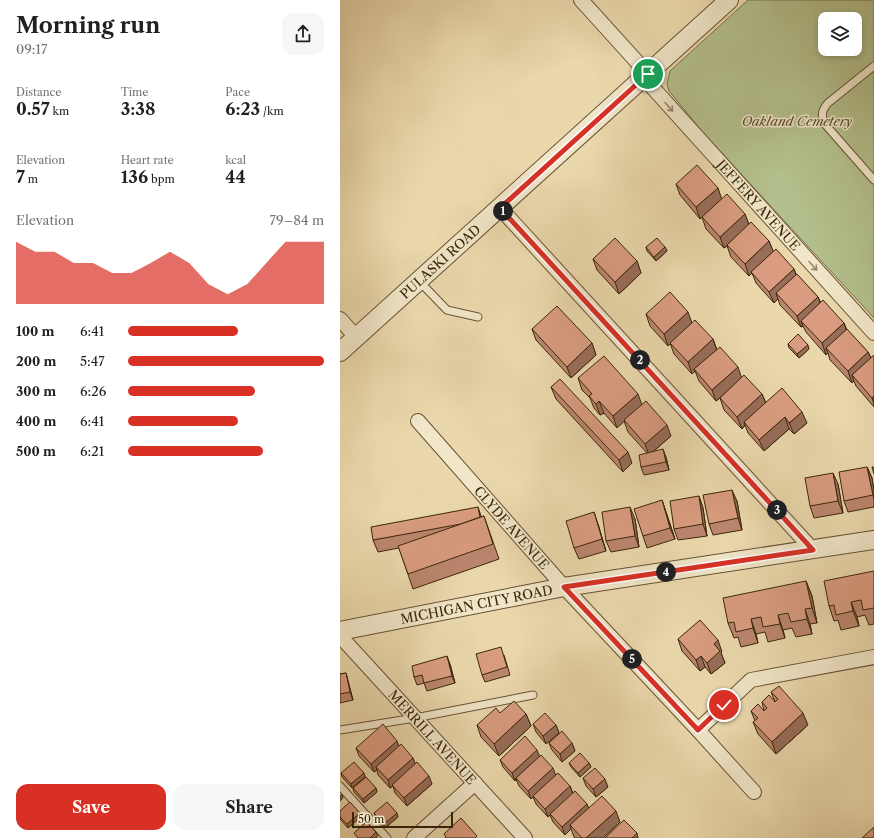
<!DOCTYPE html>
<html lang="en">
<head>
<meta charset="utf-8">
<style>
  :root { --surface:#fff; --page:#f6f6f6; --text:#202124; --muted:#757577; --accent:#d93025 }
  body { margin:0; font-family:"Libre Caslon Text",serif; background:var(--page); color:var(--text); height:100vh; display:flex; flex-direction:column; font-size:15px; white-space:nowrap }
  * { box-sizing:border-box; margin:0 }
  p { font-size:13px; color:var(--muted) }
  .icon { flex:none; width:22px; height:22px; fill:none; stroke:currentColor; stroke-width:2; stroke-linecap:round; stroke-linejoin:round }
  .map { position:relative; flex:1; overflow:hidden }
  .details { display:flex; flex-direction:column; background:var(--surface); width:340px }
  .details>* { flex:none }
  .buttons { position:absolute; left:478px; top:12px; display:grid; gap:8px }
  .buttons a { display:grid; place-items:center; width:44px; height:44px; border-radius:8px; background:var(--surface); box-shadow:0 2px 6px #0003; font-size:20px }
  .scale { position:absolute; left:12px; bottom:10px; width:101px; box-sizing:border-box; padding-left:4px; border:2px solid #3b260b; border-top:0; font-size:11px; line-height:14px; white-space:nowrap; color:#3b260b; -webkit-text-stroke:3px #f1e6c9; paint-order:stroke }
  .pin { position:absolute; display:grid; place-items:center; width:34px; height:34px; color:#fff; margin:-17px; border:2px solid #fff; border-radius:50%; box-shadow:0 1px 4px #0007 }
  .km { position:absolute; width:20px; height:20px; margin:-10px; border-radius:50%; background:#222; color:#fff; font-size:11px; line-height:20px; text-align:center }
  .round { display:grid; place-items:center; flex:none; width:42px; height:42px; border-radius:12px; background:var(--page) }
  .headline { display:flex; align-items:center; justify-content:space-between; height:68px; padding:0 16px }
  h1 { font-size:22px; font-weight:700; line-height:30px }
  .stats { display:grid; grid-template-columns:repeat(3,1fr); gap:6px; height:68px; padding:4px 16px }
  .stats div { display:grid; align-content:center }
  .stats b { font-size:17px; font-weight:700 }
  .stats small { font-size:11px; font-weight:400 }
  .stats p { font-size:11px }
  .chart { height:112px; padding:8px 16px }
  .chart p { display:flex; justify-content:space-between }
  .chart svg { width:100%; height:72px; margin-top:4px; fill:var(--accent); opacity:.7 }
  .primary-button { display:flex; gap:8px; margin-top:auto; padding:8px 16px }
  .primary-button a { flex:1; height:46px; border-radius:12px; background:var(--accent); color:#fff; font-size:16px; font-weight:700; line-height:46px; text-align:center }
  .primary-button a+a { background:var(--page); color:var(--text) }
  ul { padding:0 16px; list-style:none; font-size:13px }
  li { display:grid; grid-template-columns:64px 48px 1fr; align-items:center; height:30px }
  li i { height:10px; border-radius:5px; background:var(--accent) }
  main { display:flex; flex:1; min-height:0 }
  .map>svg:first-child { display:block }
  .green { fill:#b3bf8c; stroke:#77724c; fill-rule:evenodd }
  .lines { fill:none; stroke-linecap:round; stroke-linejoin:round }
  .service-casing { stroke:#675233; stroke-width:9 }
  .minor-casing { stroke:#675233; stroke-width:16 }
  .tertiary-casing { stroke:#675233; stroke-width:20 }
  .service { stroke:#f1e6c9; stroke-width:7 }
  .minor { stroke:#f1e6c9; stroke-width:14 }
  .tertiary { stroke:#f1e6c9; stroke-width:18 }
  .wall { fill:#bb866e; stroke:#3b260b }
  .shaded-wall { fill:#986d5a; stroke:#3b260b }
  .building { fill:#d99c80; stroke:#3b260b }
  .oneway { stroke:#96866a }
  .route-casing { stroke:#fff; stroke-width:8 }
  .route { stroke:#d93025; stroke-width:5 }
  .labels { text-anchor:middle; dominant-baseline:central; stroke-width:3; stroke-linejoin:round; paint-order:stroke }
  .park-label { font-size:13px; font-style:italic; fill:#594c2b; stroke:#f1e6c9 }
  .street-label { font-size:13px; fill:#3b260b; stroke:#f1e6c9 }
</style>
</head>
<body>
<main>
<section class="details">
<div class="headline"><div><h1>Morning run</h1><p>09:17</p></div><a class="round"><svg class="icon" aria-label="share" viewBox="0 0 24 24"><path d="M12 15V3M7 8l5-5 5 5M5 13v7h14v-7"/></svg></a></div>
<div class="stats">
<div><p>Distance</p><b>0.57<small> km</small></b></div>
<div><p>Time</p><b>3:38</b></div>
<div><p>Pace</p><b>6:23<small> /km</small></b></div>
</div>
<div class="stats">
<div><p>Elevation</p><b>7<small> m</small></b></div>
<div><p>Heart rate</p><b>136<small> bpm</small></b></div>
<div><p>kcal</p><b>44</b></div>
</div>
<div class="chart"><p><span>Elevation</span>79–84 m</p>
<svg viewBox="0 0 160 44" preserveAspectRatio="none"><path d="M0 44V6L10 12L20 12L30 19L40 19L50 25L60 25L70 19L80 12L90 19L100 32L110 38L120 32L130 19L140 6L150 6L160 6V44z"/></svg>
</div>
<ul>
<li><b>100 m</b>6:41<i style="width:56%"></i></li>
<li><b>200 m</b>5:47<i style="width:100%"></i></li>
<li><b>300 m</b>6:26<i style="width:65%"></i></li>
<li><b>400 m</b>6:41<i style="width:56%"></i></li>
<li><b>500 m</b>6:21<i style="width:69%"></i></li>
</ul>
<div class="primary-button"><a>Save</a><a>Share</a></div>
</section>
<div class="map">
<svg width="534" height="838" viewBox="0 0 534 838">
  <rect width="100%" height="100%" fill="#ead8ac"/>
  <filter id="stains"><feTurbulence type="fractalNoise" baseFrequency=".005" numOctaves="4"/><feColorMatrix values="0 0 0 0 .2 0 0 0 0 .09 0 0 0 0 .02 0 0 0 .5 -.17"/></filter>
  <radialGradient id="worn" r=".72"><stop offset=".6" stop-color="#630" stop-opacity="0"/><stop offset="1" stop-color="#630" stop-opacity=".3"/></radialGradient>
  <path class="green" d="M408 0H534V318L365 135 329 91 327 84 330 71ZM485 19H515V49H485Z"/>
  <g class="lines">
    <g class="service-casing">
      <g id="service">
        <path d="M534 66 488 103C482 110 481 114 484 123L534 180"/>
        <path d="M79 281 107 310 138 317"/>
        <path d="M0 730 75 718 193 695"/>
        <path d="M0 786 47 838"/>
      </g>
    </g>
    <g class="minor-casing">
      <g id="minor">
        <path d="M241 0 308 74"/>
        <path id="s1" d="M304 78 534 333"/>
        <path d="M160 208 473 550"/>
        <path d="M0 319 16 337"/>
        <path id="s2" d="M78 421 224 587 358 730 414 792"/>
        <path id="s3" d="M0 636 185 838"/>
        <path d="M358 730 411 680 534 657"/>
        <path d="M74 838 135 783"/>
      </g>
    </g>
    <g class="tertiary-casing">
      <g id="tertiary">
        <path id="s4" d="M0 352 389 0"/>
        <path id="s5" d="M0 631 224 587 534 540"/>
      </g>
    </g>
    <use href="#service" class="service"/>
    <use href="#minor" class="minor"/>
    <use href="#tertiary" class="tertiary"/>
  </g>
  <g class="wall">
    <path d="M336 184 378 188 381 199 405 214 409 225 429 241 433 252 454 269 456 274 478 297 481 303 504 323 507 330 528 352 531 358 534 356V407L516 386 514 381 512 383 490 360 488 353 486 355 466 332 463 326 461 327 440 305 438 299 434 303 416 283 412 273 409 276 391 257 387 246 384 248 366 229 362 217 360 219 340 195Z"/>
    <path d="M306 247H325L327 251 316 261 307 251Z"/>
    <path d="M253 259 297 261 301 273 279 294 257 270Z"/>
    <path d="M306 314 352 323 373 339 377 350 401 378 422 394 426 403 467 423 454 434 449 429 424 451 408 433 405 425 402 429 384 410 380 398 376 401 359 381 355 371 352 374 334 354 330 343 328 346 310 326Z"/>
    <path d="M192 329 252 343 256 355 231 378 196 340Z"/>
    <path d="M448 344 469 349 459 358 449 348Z"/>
    <path d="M238 378 302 405 331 436 314 451 326 457 329 470 304 475 301 467 307 453 288 432 284 421 277 428 264 413 260 415 254 408 250 398 242 390Z"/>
    <path d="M211 387 292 463 283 472 216 399Z"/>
    <path d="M527 467 532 478 534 491V507L508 512 504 501Z"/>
    <path d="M498 484 503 513 474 518 470 506Z"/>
    <path d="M359 496 363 508 367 536 338 540 334 529Z"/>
    <path d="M322 500 335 539 307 548 303 536Z"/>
    <path d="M397 501 402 530 373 535 369 524Z"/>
    <path d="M144 516 159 559 73 589 59 548 38 552 33 540Z"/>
    <path d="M295 519 299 547 271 552 266 541Z"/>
    <path d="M258 524 266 551 239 559 234 548Z"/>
    <path d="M534 571V624L529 625 525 615 517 617 519 626 501 630 498 620 494 621 489 606Z"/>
    <path d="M466 581 472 596 477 623 470 624 472 634 456 637 452 628 443 630 445 638 428 642 425 632 416 634 418 643 401 647 398 637 394 638 388 623Z"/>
    <path d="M338 639 382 652 381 653 385 663 371 674 365 667 360 671 342 651Z"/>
    <path d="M164 655 170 675 145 682 142 675Z"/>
    <path d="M110 664 115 683 87 691 84 683 77 685 74 677Z"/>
    <path d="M6 673 8 681 13 700 0 703V674Z"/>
    <path d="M431 692 468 725 436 754 418 734 413 722 415 721 411 711H424L422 702H435Z"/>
    <path d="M160 713 186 714 191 726 159 756 141 737 137 725Z"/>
    <path d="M193 724 216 725 219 733 206 744 196 732Z"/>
    <path d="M209 743H232L235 751 222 762 212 750Z"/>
    <path d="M59 746 73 758 75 764 92 784 67 806 55 793 53 786 50 788 38 775 37 770 34 772 19 756 16 748Z"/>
    <path d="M199 756 216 775 230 786 233 793 247 804 248 808 280 822 263 838H235L234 837 231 829 225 835 213 822 210 815 208 817 196 804 193 797 191 799 179 786 176 779 175 781 163 767 160 760Z"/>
    <path d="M229 763H249L251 767 240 777 231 767Z"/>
    <path d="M1 773H24L25 777 12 788 2 777Z"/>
    <path d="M243 778 268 787 256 797 246 786Z"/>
    <path d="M13 788H36L37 792 24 803 14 792Z"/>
    <path d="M0 811 21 817 8 828 0 819Z"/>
    <path d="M34 813 58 817 45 828 36 817Z"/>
  </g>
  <g class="shaded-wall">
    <path d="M378 188 382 200 360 219 356 207Z"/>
    <path d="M405 214 409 225 384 248 380 237Z"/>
    <path d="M429 241 434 253 409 276 405 264Z"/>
    <path d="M325 247 327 251 316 261 314 257Z"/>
    <path d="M297 261 301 273 279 294 275 282Z"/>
    <path d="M454 269 458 281 436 293 438 299 434 303 429 292Z"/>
    <path d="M478 297 482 308 461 321 463 326 461 327 457 316Z"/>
    <path d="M348 312 352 323 328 346 324 334Z"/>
    <path d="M504 323 508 335 486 348 488 353 486 355 482 343Z"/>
    <path d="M373 339 377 351 354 369 355 371 352 374 348 362Z"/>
    <path d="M252 343 256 355 231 378 227 367Z"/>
    <path d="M468 345 469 349 459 358 457 354Z"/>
    <path d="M528 352 533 363 512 375 514 381 512 383 508 371Z"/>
    <path d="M398 367 402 379 376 401 372 390Z"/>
    <path d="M298 394 302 405 277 428 273 416Z"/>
    <path d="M422 394 427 406 404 422 405 425 402 429 397 417Z"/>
    <path d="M534 396V404L532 398Z"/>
    <path d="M259 401 264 413 260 415 256 404Z"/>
    <path d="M462 412 467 423 454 434 449 423Z"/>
    <path d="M445 417 449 429 424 451 419 440Z"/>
    <path d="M327 425 331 436 309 455 305 444Z"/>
    <path d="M323 449 326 457 329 470 326 462Z"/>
    <path d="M288 452 292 463 283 472 279 460Z"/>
    <path d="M527 467 532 478 534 491V499L533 495Z"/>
    <path d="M493 473 498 484 503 513 498 501Z"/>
    <path d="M392 490 397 501 402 530 398 518Z"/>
    <path d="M359 496 363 508 367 536 363 524Z"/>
    <path d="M322 500 335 539 330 528Z"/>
    <path d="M138 507 142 519 140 520Z"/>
    <path d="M290 507 295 519 299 547 295 536Z"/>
    <path d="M254 512 258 524 266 551 262 539Z"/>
    <path d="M466 581 472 596 477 623 472 608Z"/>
    <path d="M511 602 517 617 519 626 513 611Z"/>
    <path d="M465 609 470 624 472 634 467 619Z"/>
    <path d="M438 615 443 630 445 638 440 624Z"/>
    <path d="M411 619 416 634 418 643 413 628Z"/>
    <path d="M378 640 382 652 381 653 385 663 371 674 367 663 374 644Z"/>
    <path d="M107 656 110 664 115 683 112 676Z"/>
    <path d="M361 656 365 667 360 671 356 660Z"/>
    <path d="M6 673 8 681 13 700 10 692Z"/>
    <path d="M463 713 468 725 436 754 432 742Z"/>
    <path d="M186 714 191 726 159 756 154 744Z"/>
    <path d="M216 725 219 733 206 744 203 736Z"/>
    <path d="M57 741 60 749 36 767 37 770 34 772 31 764Z"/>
    <path d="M232 743 235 751 222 762 220 754Z"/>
    <path d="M197 750 200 758 176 778V779L175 781 172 773Z"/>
    <path d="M73 758 76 766 52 785 53 786 50 788 48 780Z"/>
    <path d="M249 763 251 767 240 777 238 773Z"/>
    <path d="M213 768 216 776 191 799 188 791Z"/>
    <path d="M24 773 25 777 12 788 11 784Z"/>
    <path d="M89 776 92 784 67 806 64 798Z"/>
    <path d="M265 779 268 787 256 797 253 789Z"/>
    <path d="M230 786 233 794 208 817 205 809Z"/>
    <path d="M36 788 37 792 24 803 23 799Z"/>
    <path d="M2 794 3 798 0 801V796Z"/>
    <path d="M247 804 250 812 230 825 231 829 225 835 222 827Z"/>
    <path d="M276 811 280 822 263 838H246Z"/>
    <path d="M20 813 21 817 8 828 7 824Z"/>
    <path d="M57 813 58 817 45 828 44 824Z"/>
    <path d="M36 832 38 836 36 838H30Z"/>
    <path d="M297 833 298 838H292Z"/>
  </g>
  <g class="building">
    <path d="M357 165 378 188 356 207 336 184Z"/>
    <path d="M387 194 405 214 380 237 362 217Z"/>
    <path d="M411 222 429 241 405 264 387 245Z"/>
    <path d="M275 238 297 261 275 282 253 259Z"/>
    <path d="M317 238 325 247 314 257 306 247Z"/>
    <path d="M436 249 454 269 429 292 411 272Z"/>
    <path d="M457 274 478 297 457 316 436 293Z"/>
    <path d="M330 292 348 312 324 334 306 314Z"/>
    <path d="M483 300 504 323 482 343 461 321Z"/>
    <path d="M217 306 252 343 227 367 192 329Z"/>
    <path d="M355 320 373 339 348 362 330 343Z"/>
    <path d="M507 329 528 352 508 371 486 348Z"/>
    <path d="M458 334 468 345 457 354 448 344Z"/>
    <path d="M380 347 398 367 372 390 354 369Z"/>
    <path d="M534 355V396L532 398 512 375Z"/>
    <path d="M264 356 298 394 273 416 259 401 256 404 249 396 252 394 238 378Z"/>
    <path d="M404 375 422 394 397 417 380 398Z"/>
    <path d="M220 379 288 452 279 460 211 387Z"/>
    <path d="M442 388 462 412 449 423 445 417 419 440 404 422Z"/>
    <path d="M306 401 327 425 305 444 284 420Z"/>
    <path d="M323 449 326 462 301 467 299 455Z"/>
    <path d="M527 467 533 495 504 501 499 472Z"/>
    <path d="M532 467H534V474Z"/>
    <path d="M493 473 498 501 470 506 465 478Z"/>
    <path d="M392 490 398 518 369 524 363 495Z"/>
    <path d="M359 496 363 524 334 529 330 501Z"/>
    <path d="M322 500 330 528 303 536 294 509Z"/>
    <path d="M138 507 140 517 121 524 33 540 31 527Z"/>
    <path d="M290 507 295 536 266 541 262 512Z"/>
    <path d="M254 512 262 539 234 548 226 521Z"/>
    <path d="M144 516 153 544 68 574 58 546Z"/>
    <path d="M534 571V608L523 610 521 600 511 602 513 611 496 615 494 605 489 606 484 581Z"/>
    <path d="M466 581 472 608 465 609 467 619 451 622 448 613 438 615 440 624 423 627 421 617 411 619 413 628 396 632 394 622 388 623 383 598Z"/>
    <path d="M360 620 378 640 374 644 380 651 367 663 361 656 356 660 338 639Z"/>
    <path d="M161 647 167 667 142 675 136 654Z"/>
    <path d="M107 656 112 676 84 683 82 675 74 677 72 666Z"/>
    <path d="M6 673 10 692 0 694V674Z"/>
    <path d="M439 686 463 713 432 742 413 722 418 718 411 711 418 704 424 711 427 708 422 702 429 695 435 702 438 699 431 692Z"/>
    <path d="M174 701 186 714 154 744 137 725 156 708 160 713Z"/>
    <path d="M205 713 216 725 203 736 193 724Z"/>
    <path d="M43 724 57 741 31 764 16 748Z"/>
    <path d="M222 731 232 743 220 754 209 743Z"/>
    <path d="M185 736 197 750 172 773 160 760Z"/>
    <path d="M61 744 73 758 48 780 36 767Z"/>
    <path d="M240 753 249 763 238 773 229 763Z"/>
    <path d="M201 755 213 768 188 791 176 778Z"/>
    <path d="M14 762 24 773 11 784 1 773Z"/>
    <path d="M77 762 89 776 64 798 52 785Z"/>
    <path d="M255 768 265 779 253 789 243 778Z"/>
    <path d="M218 773 230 786 205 809 193 796Z"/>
    <path d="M26 777 36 788 23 799 13 788Z"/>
    <path d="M235 791 247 804 222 827 210 814Z"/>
    <path d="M262 796 276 811 246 838H242L230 825Z"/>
    <path d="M10 802 20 813 7 824 0 817V811Z"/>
    <path d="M47 802 57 813 44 824 34 813Z"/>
    <path d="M121 818 137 836 135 838H105L106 837 104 834Z"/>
    <path d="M284 820 297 833 292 838H265Z"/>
    <path d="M26 822 36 832 30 838H18L14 833Z"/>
    <path d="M534 827V838H522Z"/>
  </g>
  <defs><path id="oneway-shaft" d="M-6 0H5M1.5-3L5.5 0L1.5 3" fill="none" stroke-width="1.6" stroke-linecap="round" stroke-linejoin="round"/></defs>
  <g class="oneway">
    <use href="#oneway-shaft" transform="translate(329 107) rotate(48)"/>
    <use href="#oneway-shaft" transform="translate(473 266) rotate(48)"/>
  </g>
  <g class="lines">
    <g class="route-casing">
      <path id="route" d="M308 74 160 208 473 550 224 587 358 730 384 705"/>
    </g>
    <use href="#route" class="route"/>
  </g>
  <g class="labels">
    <g class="park-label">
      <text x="457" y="121">Oakland Cemetery</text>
    </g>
    <g class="street-label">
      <text stroke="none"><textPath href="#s1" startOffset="171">JEFFERY AVENUE</textPath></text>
      <text stroke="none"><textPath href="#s4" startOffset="135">PULASKI ROAD</textPath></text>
      <text stroke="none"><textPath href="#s2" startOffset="142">CLYDE AVENUE</textPath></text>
      <text stroke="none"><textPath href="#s5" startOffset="139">MICHIGAN CITY ROAD</textPath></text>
      <text stroke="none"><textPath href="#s3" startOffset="137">MERRILL AVENUE</textPath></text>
    </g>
  </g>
  <rect width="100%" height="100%" filter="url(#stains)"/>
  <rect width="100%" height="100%" fill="url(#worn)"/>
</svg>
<div class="buttons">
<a><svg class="icon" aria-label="layers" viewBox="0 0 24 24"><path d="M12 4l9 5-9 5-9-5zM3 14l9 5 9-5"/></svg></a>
</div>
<div class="scale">50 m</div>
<div class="pin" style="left:308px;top:74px;background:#1e9e55"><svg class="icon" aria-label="arrive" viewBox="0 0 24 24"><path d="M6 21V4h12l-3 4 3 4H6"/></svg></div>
<div class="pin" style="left:384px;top:705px;background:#d93025"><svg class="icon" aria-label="check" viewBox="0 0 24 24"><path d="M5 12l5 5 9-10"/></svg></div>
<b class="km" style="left:163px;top:211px">1</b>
<b class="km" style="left:300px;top:360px">2</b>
<b class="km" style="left:437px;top:510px">3</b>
<b class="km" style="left:326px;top:572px">4</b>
<b class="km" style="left:292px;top:659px">5</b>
</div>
</main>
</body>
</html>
